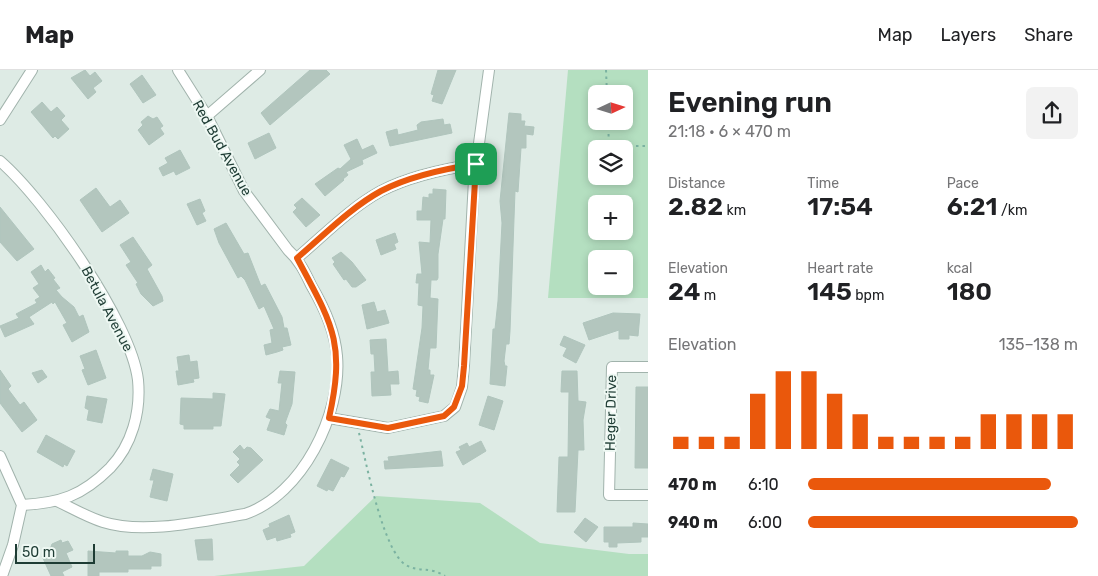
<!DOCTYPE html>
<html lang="en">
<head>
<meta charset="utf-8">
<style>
  :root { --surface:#fff; --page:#f2f2f2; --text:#202124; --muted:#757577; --line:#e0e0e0; --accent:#ea580c }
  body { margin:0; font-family:Rubik,sans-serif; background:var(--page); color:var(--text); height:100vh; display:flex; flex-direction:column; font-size:19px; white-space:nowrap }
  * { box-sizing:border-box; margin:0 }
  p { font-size:16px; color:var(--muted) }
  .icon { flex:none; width:28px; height:28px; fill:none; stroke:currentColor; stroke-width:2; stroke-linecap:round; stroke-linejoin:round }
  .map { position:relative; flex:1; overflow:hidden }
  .details { display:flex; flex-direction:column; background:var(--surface); width:450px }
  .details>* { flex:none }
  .needle { width:32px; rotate:86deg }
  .buttons { position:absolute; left:588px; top:15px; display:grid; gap:10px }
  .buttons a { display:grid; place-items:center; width:45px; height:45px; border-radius:8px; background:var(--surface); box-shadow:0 2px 8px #0003; font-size:25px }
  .scale { position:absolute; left:15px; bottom:12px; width:80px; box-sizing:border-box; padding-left:5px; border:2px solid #1e3c34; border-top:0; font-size:14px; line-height:18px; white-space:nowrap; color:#1e3c34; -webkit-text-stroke:4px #eef8f3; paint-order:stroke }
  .pin { position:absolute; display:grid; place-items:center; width:42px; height:42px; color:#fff; margin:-21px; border-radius:10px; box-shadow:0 2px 8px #0006 }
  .round { display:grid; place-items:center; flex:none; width:52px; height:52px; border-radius:8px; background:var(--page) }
  .headline { display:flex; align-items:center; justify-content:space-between; height:85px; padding:0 20px }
  h1 { font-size:28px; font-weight:600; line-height:38px }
  .figures { display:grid; grid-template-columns:repeat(3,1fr); gap:8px; height:85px; padding:5px 20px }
  .figures div { display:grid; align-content:center }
  .figures b { font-size:25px; font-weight:600 }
  .figures small { font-size:14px; font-weight:400 }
  .figures p { font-size:14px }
  .chart { height:140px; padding:10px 20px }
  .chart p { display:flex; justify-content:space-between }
  .chart svg { width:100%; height:90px; margin-top:5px; stroke:var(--accent); stroke-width:6 }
  ul { padding:0 20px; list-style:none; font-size:16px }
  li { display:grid; grid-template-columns:80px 60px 1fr; align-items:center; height:38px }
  li i { height:12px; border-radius:6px; background:var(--accent) }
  header { display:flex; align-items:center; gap:30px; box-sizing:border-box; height:70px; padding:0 25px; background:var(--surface); border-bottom:1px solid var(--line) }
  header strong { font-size:24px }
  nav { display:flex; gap:28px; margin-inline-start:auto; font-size:18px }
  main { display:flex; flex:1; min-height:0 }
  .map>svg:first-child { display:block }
  .green { fill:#b4dfc0; fill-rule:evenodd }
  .building { fill:#b3c6be; stroke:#b0c5bd }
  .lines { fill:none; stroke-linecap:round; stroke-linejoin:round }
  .minor-casing { stroke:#a1b3ac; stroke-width:12 }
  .path { stroke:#7bb2a1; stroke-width:2; stroke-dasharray:2.5 4; stroke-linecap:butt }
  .minor { stroke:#fff; stroke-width:10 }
  .route-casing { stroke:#fff; stroke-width:10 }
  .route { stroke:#ea580c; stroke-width:6 }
  .labels { text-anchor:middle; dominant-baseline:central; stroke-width:4; stroke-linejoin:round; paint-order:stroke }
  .street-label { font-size:14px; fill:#1e3c34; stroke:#eef8f3 }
</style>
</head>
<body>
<header>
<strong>Map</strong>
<nav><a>Map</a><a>Layers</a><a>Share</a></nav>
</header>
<main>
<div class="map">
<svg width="648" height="506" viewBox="0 0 648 506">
  <rect width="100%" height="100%" fill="#deebe5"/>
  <g class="green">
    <path d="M568 0H648V228H548ZM596 24H624V51H596ZM596 79H624V106H596ZM596 134H624V161H596ZM596 189H624V216H596Z"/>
    <path d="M376 426 480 433 540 473 629 484H648V506H214L304 496Z"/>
  </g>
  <g class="building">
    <path d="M85 0 90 6 95 2 102 11 93 18 96 22 88 29 71 8Z"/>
    <path d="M310 0H326L330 4 270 55 261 43Z"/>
    <path d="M438 0H456L442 34 432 31 434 25 431 24Z"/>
    <path d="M142 5 156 25 143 33 130 14Z"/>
    <path d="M42 32 51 42 57 37 65 46 61 50 69 59 58 69 55 66 53 68 31 42Z"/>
    <path d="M509 43 521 44V51H525L524 56 534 57 533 65 526 64V78H521L518 122 515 121 510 261 509 274H506L504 291 505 296H507L505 316 490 314 493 259H495L498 231 502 153 500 131Z"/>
    <path d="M148 46 153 49 157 47 163 56 160 58 164 64 149 75 138 60 143 55 141 52Z"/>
    <path d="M443 49 444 55 450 54 452 63 390 76 386 62 397 59 398 65 418 60 417 55 421 52Z"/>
    <path d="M269 63 276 78 255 89 248 73Z"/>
    <path d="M357 69 362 80 373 75 377 83 362 90 363 94 346 102 348 105 343 109 344 110 325 126 315 114 338 98 340 99 351 89 344 75Z"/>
    <path d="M180 80 190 98 176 105 174 101 163 106 159 98 168 93 165 88Z"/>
    <path d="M96 118 110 137 120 130 129 143 102 162 80 130Z"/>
    <path d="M433 119 446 120 445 149H443L438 184V208L437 210H431L430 228 438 229 436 278H430L428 300H430V305H434L428 333 419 331 420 327 416 326 417 320 413 319 422 258 423 236 418 235 419 213H416L417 204H422L419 172 430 173 431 150H417V141H422L423 127 429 128V124H433Z"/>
    <path d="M302 128 320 145 306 157 293 142 297 138 294 135Z"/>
    <path d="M200 129 205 141 202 143 206 151 197 155 187 134Z"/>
    <path d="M0 137 34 179 17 191 0 172Z"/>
    <path d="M226 153 244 184 248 183 261 216 265 214 282 247 284 258H287L291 275 282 277 283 280 277 282 266 285 264 275 272 273 270 260 274 259 264 236 259 239 245 210 241 206 238 208 219 173 214 159Z"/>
    <path d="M395 163 398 172 394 174 396 179 381 185 376 170Z"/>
    <path d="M133 167 152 195 147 199 162 226 163 231 153 236 141 224 136 214 138 213 126 195 131 192 120 175Z"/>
    <path d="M341 182 352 192 366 210 356 217H352L346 209 344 210 333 194 335 192 332 188Z"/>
    <path d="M41 195 45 202 48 199 55 208 53 209 60 218 56 220 62 227 74 237 79 247 83 245 89 262 72 272 63 255 67 253 55 232 53 234 52 232 29 247 34 254 5 267 0 256 19 248 16 244 37 233 35 230 40 227 33 218 39 214 31 202Z"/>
    <path d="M374 232 377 242 385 240 389 253 367 259 362 235Z"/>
    <path d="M613 243 640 244 638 266 629 265V269H619V260L589 270 583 253Z"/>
    <path d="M564 266 585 275 576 293 563 286 567 278 560 275Z"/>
    <path d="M386 269 388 302 398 301 399 314H390L391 325 372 326 371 302H375L374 284H371L370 270Z"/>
    <path d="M96 280 106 308 88 315 82 300 85 299 80 286Z"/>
    <path d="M189 285 190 292 197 291 199 308 193 309 194 312 178 315 176 301H179L177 287Z"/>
    <path d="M0 300 11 316 8 319 20 335 24 332 37 350 22 362 0 333Z"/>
    <path d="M42 300 47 307 38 313 32 303Z"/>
    <path d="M280 301 295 302 292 334 285 353 287 355 284 365 267 360 271 349 266 347 270 339 279 341 282 313H278Z"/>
    <path d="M562 301H577L578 331 586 332 583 350 584 380H578L575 442H557L559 387H568L569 322H561Z"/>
    <path d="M636 317H648V398H635Z"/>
    <path d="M213 323 225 324 221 356H213V359H184V355L180 354 181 328 213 329Z"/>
    <path d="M87 326 107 329 102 353 87 350 89 340 85 338Z"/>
    <path d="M488 326 503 331 494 360 479 355Z"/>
    <path d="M46 365 75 381 67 396 64 394 63 397 37 382Z"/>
    <path d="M481 371 486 381 463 395 456 382 461 380 459 377 467 373 469 377Z"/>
    <path d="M240 375 244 380 247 377 251 378 263 390 238 413 230 405 240 395 237 392 240 389 233 382Z"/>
    <path d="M441 381 443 396 385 399 384 391H389L388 387Z"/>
    <path d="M331 389 349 398 344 407 341 406 333 421 328 419 327 421 317 416Z"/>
    <path d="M153 399 173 404 167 431 150 427 154 410H150Z"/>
    <path d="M289 445 295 462 290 464 291 467 277 471 276 467 267 470 263 460 270 457 269 454Z"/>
    <path d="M585 448 598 457 586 472 574 462Z"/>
    <path d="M633 453 648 454V467H641V472L617 473V477H609V472H604V457H633Z"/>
    <path d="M212 469 213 490H198L195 470Z"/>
    <path d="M61 470 62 473 68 471 73 480 66 483 72 497 62 502 64 506H51L42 486 49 482 52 474Z"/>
    <path d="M88 481 116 483V481H128V486H142L150 482 161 484V496H151V499H128V502H99V506H88Z"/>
  </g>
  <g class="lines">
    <g class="minor-casing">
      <g id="minor">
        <path d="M207 46 260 0"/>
        <path d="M0 50 32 0"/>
        <path d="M0 91C45 130 131 252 138 310 141 342 132 375 110 398 82 426 60 433 22 435"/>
        <path d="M297 188C323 166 350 138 381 121 410 106 443 99 476 94"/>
        <path d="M648 297H612L609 425H648"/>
        <path d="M329 348 388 358 444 346 455 337 462 317 464 296 474 110 489 0"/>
        <path d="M0 386 22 435 13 475 2 506"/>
        <path d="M57 431C72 438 87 447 103 452 144 465 203 451 245 444 302 425 342 344 337 286 335 260 324 237 311 215 305 202 299 190 288 180L244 121 207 46 178 0"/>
      </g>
    </g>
    <g class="path">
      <path d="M606 0 607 24"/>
      <path d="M608 51 609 76H648"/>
      <path d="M359 363C366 391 383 482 406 495 420 503 429 496 445 506"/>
    </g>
    <use href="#minor" class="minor"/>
  </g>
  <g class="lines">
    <g class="route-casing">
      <path id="route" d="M476 94 464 296 462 316 454 337 444 346 388 358 329 348C346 272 332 254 297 188 323 166 350 138 381 121 410 106 443 99 476 94Z"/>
    </g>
    <use href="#route" class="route"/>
  </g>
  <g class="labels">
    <g class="street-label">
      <text transform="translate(222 78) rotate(61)">Red Bud Avenue</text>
      <text transform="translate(107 239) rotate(62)">Betula Avenue</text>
      <text transform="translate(611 343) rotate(-89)">Heger Drive</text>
    </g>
  </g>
</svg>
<div class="buttons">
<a><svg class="needle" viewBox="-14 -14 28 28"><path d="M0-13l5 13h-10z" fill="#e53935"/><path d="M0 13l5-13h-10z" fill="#757577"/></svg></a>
<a><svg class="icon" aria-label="layers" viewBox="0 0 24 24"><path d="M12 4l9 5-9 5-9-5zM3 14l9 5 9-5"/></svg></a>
<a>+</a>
<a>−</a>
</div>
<div class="scale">50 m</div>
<div class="pin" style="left:476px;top:94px;background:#1e9e55"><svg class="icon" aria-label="arrive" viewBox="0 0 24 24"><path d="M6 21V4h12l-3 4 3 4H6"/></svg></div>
</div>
<section class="details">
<div class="headline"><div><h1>Evening run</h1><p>21:18 · 6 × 470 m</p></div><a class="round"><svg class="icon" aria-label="share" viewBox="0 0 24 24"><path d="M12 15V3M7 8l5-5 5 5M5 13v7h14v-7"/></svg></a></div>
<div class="figures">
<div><p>Distance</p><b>2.82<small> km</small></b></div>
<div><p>Time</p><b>17:54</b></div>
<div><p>Pace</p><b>6:21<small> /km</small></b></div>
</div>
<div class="figures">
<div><p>Elevation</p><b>24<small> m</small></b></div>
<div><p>Heart rate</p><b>145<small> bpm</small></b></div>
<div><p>kcal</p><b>180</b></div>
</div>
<div class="chart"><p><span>Elevation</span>135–138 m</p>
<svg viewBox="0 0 160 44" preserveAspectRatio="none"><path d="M5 44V38M15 44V38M25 44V38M35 44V17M45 44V6M55 44V6M65 44V17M75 44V27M85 44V38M95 44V38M105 44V38M115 44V38M125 44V27M135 44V27M145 44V27M155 44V27"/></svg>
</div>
<ul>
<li><b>470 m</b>6:10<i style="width:90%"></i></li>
<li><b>940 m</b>6:00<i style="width:100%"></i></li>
</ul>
</section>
</main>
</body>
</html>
